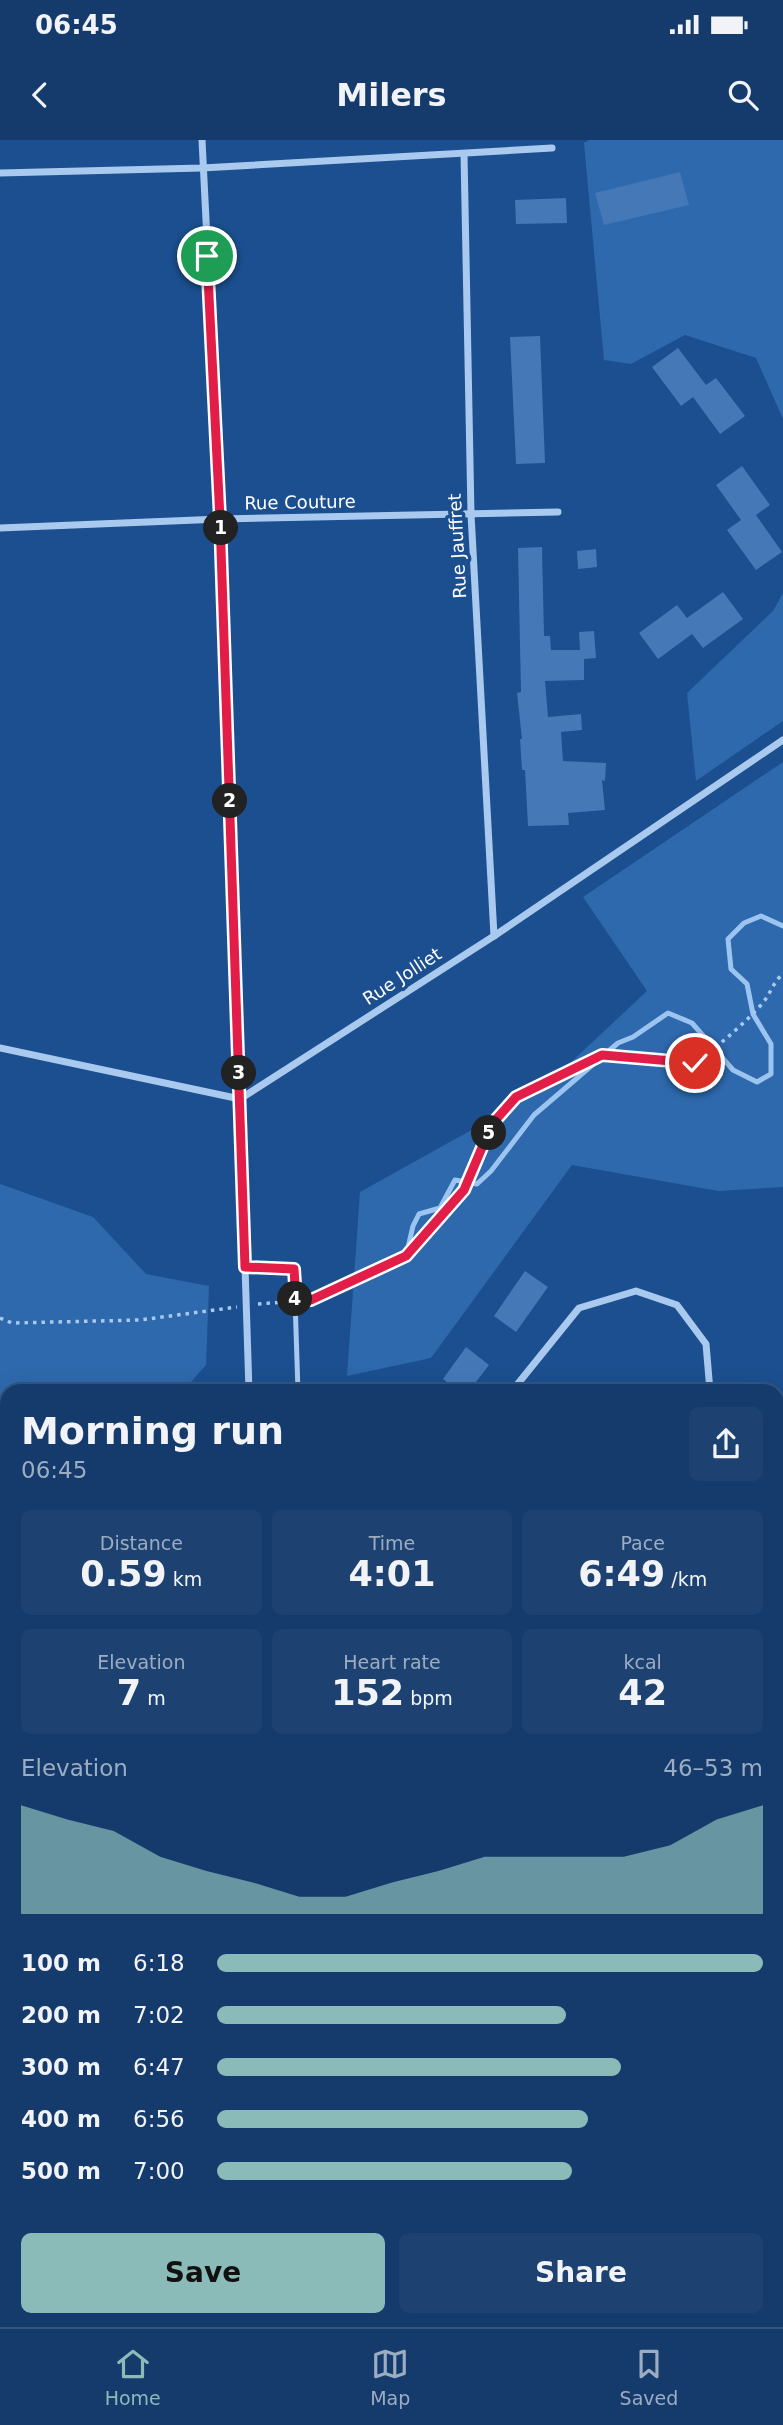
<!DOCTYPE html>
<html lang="en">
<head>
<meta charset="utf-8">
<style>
  :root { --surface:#143b6b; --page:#1d4271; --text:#f1f3f6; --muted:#9dadc1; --line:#33557e; --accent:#8bbbb9 }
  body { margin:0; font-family:"DejaVu Sans",sans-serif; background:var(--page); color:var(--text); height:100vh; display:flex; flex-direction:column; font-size:26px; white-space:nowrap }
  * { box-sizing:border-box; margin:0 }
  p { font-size:23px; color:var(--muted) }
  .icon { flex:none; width:38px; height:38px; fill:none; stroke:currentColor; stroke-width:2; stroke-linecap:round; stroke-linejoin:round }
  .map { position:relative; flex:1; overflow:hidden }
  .sheet { position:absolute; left:0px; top:1244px; width:784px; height:943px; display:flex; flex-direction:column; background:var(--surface); border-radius:21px 21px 0 0; box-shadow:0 7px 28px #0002,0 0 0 2px var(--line) }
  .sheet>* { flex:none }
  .pin { position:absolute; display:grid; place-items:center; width:60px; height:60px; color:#fff; margin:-30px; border:4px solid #fff; border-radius:50%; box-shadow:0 2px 7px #0007 }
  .km { position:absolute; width:35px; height:35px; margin:-18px; border-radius:50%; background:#222; color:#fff; font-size:19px; line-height:35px; text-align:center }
  .round { display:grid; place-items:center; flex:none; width:74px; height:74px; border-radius:10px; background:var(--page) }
  .head { display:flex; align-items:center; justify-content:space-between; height:119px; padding:0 21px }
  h1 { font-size:38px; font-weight:700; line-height:52px }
  .figures { display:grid; grid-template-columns:repeat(3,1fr); gap:10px; height:119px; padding:7px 21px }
  .figures div { display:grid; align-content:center; border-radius:10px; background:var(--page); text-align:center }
  .figures b { font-size:35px; font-weight:700 }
  .figures small { font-size:19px; font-weight:400 }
  .figures p { font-size:19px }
  .chart { height:196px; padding:14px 21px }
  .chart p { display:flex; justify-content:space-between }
  .chart svg { width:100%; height:126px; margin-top:7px; fill:var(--accent); opacity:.7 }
  .primary-button { display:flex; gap:14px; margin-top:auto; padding:14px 21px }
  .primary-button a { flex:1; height:80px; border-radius:10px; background:var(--accent); color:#111; font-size:28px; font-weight:700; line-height:80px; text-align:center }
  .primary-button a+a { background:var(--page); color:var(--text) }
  ul { padding:0 21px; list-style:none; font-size:23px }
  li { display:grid; grid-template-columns:112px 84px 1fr; align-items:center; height:52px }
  li i { height:18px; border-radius:9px; background:var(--accent) }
  .status { display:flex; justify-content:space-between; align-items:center; height:49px; padding:0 35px; background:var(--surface); direction:ltr }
  .status svg { height:19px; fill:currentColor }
  header { display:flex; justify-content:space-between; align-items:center; height:91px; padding:0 21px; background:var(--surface); font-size:32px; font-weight:700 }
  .tabs { display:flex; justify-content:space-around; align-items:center; height:98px; border-top:2px solid var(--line); background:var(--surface); font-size:19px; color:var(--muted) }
  .tabs a { display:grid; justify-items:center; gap:4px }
  .tabs .on { color:var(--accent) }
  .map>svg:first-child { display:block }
  .green { fill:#2e69ad }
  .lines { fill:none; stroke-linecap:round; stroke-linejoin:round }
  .stream { stroke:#9cc4f0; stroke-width:5 }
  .building { fill:#4478b7 }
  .path { stroke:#a9c9ee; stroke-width:3.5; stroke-dasharray:3.5 5; stroke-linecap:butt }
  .service { stroke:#a9c9ee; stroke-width:5 }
  .minor { stroke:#a9c9ee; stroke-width:7 }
  .tertiary { stroke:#a9c9ee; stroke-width:12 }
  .route-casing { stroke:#fff; stroke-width:14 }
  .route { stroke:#e11d48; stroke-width:9 }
  .labels { text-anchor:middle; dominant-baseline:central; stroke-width:7; stroke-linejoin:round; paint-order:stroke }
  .street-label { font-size:18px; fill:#fff; stroke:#1b4f8f }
</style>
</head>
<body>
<div class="status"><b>06:45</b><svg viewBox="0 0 49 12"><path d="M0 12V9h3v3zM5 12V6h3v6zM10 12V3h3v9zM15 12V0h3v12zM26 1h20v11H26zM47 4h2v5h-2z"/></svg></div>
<header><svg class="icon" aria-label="back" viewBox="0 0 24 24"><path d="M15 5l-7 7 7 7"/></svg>Milers<svg class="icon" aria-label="search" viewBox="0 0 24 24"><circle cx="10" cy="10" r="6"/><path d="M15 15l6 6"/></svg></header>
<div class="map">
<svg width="783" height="2187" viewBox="0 0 783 2187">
  <rect width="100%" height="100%" fill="#1b4f8f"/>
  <g class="green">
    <path d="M589 0H783V279L756 218 685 195 631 224 604 220 584 3Z"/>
    <path d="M783 453V581L696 641 687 553 773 471Z"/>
    <path d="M783 622V1047L718 1051 572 1025 431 1218 347 1236 360 1052 538 953 647 851 583 757Z"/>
    <path d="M0 1044 93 1077 146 1134 209 1146 206 1225 183 1251H7V1313L0 1314Z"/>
    <path d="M0 1478 7 1499V2180L470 2181 469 2187H0Z"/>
    <path d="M777 1561 783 1562V1833L777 1837Z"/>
    <path d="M541 2181H723L708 2187H547Z"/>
  </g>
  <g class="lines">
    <g class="stream">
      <path d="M406 1116 413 1086 419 1074 440 1068 455 1040 477 1044 491 1031 534 975 618 903 633 897 668 873 692 883 733 930 757 942 771 934V904L753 874 747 844 731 829 728 799 744 783 761 776 783 786"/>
      <path d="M777 1616 783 1610"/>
      <path d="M226 2187 229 2180"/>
    </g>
  </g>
  <g class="building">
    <path d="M680 32 689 65 604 85 595 53Z"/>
    <path d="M566 58 567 83 516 84 515 60Z"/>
    <path d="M540 196 545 323 516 324 510 197Z"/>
    <path d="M678 208 706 245 716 238 745 276 720 294 693 257 681 266 652 227Z"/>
    <path d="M742 326 770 365 756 375 782 412 756 430 727 390 741 380 716 345Z"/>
    <path d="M542 407 544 496H550L551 510H580L579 492 594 491 596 518 584 519V540L545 541 548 577 581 574 582 590 561 592 563 621 606 623 605 641 602 640 605 670 568 673 569 685 528 686 525 630H522L520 599H522L517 553 521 552 518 408Z"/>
    <path d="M596 409 597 427 578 429 577 411Z"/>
    <path d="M723 452 743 479 703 508 692 494 658 519 639 493 677 465 687 478Z"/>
    <path d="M525 1131 548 1147 516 1192 494 1176Z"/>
    <path d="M466 1207 489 1225 469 1251H458L443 1239Z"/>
  </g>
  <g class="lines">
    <g class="path">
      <path d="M307 1160 406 1116 464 1050 492 984 516 957 602 915 695 923C719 905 741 887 761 865 771 854 772 843 783 834"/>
      <path d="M258 1164 285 1162"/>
      <path d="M0 1178 12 1183 140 1180 237 1167"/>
      <path d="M0 2074 7 2070"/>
    </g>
    <path class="service" d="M245 1127 294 1129 298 1251"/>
    <g class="minor">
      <path d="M202 0 221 379 249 1251"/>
      <path d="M464 14 471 374 494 796"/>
      <path d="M0 33 202 28 552 8"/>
      <path d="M0 388 221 379 558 372"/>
      <path d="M0 908 240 959 494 796 783 600"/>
      <path d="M512 1251 579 1168 636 1151 677 1165 706 1204 710 1251"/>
      <path d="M0 1473 7 1487"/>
      <path d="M777 1899H783"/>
    </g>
    <g class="tertiary">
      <path d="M777 1412H783"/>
      <path d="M0 1462 7 1456"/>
    </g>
  </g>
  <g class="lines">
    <g class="route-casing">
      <path id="route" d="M207 116 220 379 245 1127 294 1129 296 1161 311 1160 406 1116 464 1050 492 984 516 957 602 915 695 923"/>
    </g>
    <use href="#route" class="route"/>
  </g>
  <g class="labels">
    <g class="street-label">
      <text transform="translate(300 362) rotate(-1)">Rue Couture</text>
      <text transform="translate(457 406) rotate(-93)">Rue Jauffret</text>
      <text transform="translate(402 836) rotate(-33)">Rue Jolliet</text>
    </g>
  </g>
</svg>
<div class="pin" style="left:207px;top:116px;background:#1e9e55"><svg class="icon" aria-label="arrive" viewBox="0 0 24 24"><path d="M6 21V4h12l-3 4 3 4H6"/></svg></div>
<div class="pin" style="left:695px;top:923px;background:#d93025"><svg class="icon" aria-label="check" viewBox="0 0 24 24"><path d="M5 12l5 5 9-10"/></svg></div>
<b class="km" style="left:221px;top:388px">1</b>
<b class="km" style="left:230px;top:661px">2</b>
<b class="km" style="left:239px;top:933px">3</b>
<b class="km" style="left:295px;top:1159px">4</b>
<b class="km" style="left:489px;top:993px">5</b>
<section class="sheet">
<div class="head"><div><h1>Morning run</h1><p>06:45</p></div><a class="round"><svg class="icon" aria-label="share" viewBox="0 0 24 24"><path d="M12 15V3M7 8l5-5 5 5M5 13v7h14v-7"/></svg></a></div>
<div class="figures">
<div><p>Distance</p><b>0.59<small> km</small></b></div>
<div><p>Time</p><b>4:01</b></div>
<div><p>Pace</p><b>6:49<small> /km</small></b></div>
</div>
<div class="figures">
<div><p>Elevation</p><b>7<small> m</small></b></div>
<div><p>Heart rate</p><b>152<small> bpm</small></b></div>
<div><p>kcal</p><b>42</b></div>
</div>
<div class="chart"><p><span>Elevation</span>46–53 m</p>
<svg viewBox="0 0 160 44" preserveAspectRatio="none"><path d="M0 44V6L10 11L20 15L30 24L40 29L50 33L60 38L70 38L80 33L90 29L100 24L110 24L120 24L130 24L140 20L150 11L160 6V44z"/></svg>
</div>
<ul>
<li><b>100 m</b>6:18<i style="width:100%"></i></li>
<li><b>200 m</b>7:02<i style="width:64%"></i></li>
<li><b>300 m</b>6:47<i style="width:74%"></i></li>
<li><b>400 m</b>6:56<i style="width:68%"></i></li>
<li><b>500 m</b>7:00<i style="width:65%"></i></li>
</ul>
<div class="primary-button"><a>Save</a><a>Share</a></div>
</section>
</div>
<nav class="tabs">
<a class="on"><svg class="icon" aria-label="home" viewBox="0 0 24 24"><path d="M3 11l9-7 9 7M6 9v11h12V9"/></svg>Home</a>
<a><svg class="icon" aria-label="map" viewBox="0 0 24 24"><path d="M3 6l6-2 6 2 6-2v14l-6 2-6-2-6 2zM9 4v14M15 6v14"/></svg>Map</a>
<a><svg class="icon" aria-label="saved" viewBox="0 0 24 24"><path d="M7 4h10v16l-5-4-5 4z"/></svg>Saved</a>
</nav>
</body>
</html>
